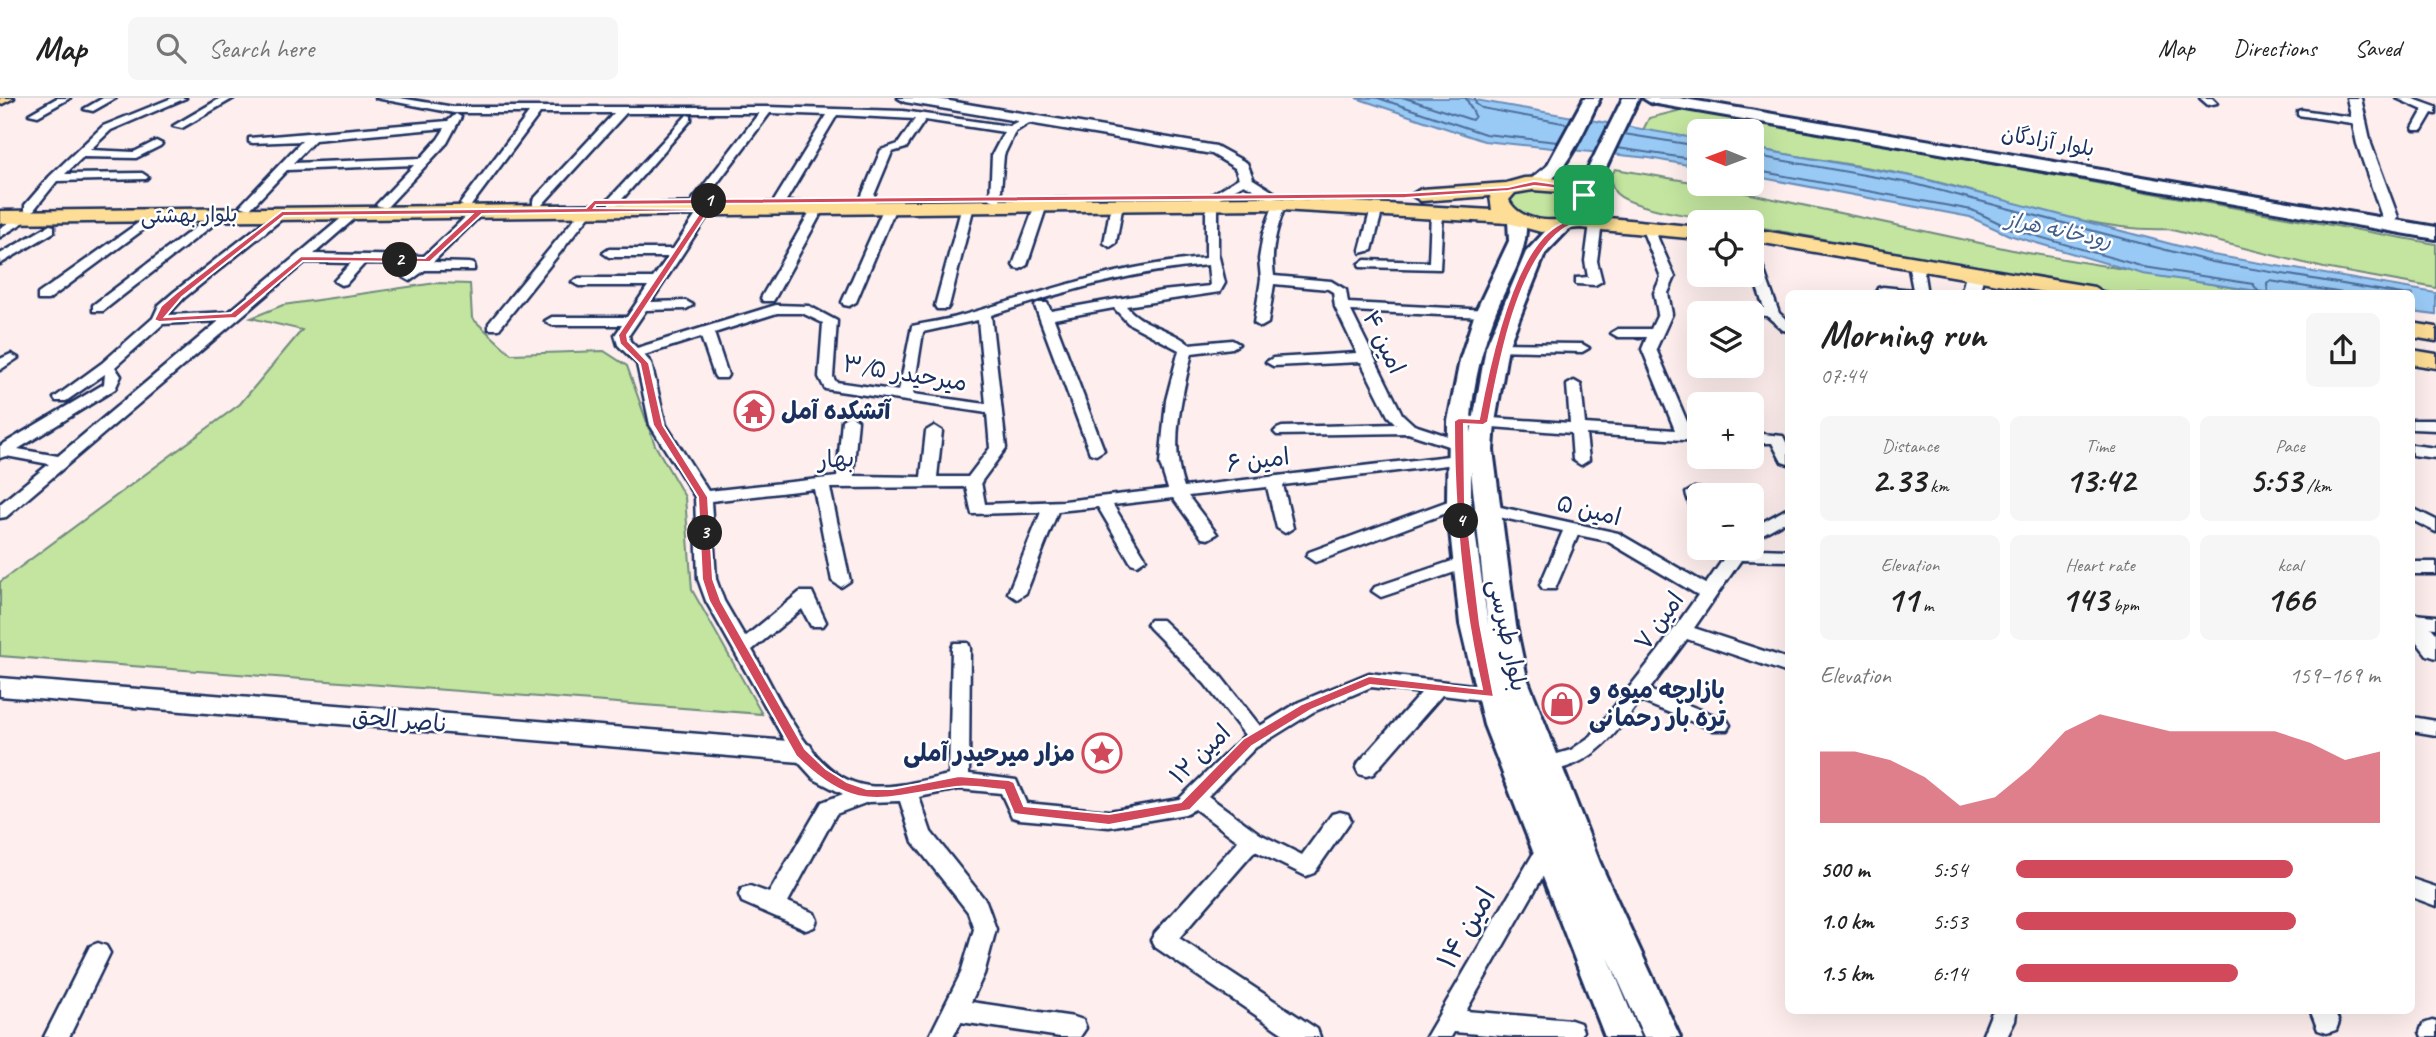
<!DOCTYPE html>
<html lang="en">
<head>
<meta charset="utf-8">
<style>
  :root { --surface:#fff; --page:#f6f6f6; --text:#222; --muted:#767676; --line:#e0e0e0; --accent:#d1495b }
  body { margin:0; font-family:Caveat,"Playpen Sans Arabic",sans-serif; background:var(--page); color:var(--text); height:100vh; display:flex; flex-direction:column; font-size:26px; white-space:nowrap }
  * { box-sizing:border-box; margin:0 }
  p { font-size:23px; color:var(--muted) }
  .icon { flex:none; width:38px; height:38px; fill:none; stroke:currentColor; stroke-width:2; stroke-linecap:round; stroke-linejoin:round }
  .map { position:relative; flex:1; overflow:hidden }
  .side { position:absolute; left:1785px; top:192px; width:630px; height:724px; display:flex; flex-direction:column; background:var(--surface); border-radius:10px; box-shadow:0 7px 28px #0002 }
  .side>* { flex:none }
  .needle { width:46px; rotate:271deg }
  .controls { position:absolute; left:1687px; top:21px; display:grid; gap:14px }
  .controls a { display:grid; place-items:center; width:77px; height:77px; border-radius:10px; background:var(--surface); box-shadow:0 7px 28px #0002; font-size:35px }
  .pin { position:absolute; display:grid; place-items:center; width:60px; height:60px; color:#fff; margin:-30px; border-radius:14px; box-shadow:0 4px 10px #0006 }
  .km { position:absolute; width:35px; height:35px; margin:-18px; border-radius:50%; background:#222; color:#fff; font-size:19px; line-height:35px; text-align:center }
  .round { display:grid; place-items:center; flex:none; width:74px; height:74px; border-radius:10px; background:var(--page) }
  .summary { display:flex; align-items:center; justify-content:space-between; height:119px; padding:0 35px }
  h1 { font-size:38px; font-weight:700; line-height:52px }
  .stats { display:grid; grid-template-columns:repeat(3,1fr); gap:10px; height:119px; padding:7px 35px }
  .stats div { display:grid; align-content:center; border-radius:10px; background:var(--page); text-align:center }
  .stats b { font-size:35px; font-weight:700 }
  .stats small { font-size:19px; font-weight:400 }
  .stats p { font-size:19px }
  .chart { height:196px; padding:14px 35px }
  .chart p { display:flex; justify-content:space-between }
  .chart svg { width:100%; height:126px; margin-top:7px; fill:var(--accent); opacity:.7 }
  ul { padding:0 35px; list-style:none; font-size:23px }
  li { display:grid; grid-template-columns:112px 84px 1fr; align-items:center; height:52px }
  li i { height:18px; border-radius:9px; background:var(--accent) }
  header { display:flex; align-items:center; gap:42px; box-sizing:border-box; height:98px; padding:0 35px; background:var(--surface); border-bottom:2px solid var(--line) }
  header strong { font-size:33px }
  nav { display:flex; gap:38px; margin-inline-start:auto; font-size:24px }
  .search { width:490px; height:63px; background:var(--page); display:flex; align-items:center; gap:18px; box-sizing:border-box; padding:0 24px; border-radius:10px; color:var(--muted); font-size:26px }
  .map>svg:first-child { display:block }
  .green { fill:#c3e59f; stroke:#6f8a7e; stroke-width:2 }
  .water { fill:#99caf5; stroke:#678cb9; stroke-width:2 }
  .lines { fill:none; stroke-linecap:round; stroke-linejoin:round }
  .shore { stroke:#4d6d9a; stroke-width:2 }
  .building { fill:#fac9c7; stroke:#1b2f5e; stroke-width:2 }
  .minor-casing { stroke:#1b2f5e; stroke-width:5 }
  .tertiary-casing { stroke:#1b2f5e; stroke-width:5 }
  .secondary-casing { stroke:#1b2f5e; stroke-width:6 }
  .primary-casing { stroke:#1b2f5e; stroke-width:5 }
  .minor { fill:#fff; fill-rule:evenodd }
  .tertiary { fill:#fff; fill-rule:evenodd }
  .secondary { fill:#fff; fill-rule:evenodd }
  .primary { fill:#fede96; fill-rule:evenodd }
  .route { fill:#d1495b; stroke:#fff; stroke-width:2; fill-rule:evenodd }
  .labels { text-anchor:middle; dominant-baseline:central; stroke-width:5; stroke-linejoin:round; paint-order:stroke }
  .far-street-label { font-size:21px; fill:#1b2f5e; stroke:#fff }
  .far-water-label { font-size:21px; font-style:italic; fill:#415e8b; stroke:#fff }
  .street-label { font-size:24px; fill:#1b2f5e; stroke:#fff }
  .poi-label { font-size:24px; font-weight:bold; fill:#1b2f5e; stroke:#fff; text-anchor:start }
  .near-street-label { font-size:28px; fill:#1b2f5e; stroke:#fff }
</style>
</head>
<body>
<header>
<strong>Map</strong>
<div class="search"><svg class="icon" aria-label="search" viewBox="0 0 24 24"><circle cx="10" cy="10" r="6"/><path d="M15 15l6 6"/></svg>Search here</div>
<nav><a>Map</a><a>Directions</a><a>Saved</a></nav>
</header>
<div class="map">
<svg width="2436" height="939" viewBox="0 0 2436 939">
  <rect width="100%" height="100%" fill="#feefee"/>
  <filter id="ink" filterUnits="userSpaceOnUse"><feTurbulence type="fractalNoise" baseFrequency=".0143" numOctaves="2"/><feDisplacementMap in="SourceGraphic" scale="14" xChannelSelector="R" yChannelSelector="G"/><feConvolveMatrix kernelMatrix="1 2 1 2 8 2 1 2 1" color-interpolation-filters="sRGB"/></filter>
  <g filter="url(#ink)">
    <g class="green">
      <path d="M1685 11 2436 146V190L2324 170 2168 131C2088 135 1995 96 1916 79 1862 67 1806 60 1752 50V33H1699V41L1643 32 1649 20Z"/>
      <path d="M1615 71 1704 86 2022 154 2271 196H2123L1752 128V124C1725 124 1636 113 1617 96 1613 93 1612 87 1610 81Z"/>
      <path d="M1508 91 1574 92 1589 120 1527 125 1501 96Z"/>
      <path d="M436 185 470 186 472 220 511 256 604 253 627 268 655 347 685 399 692 492 762 616 0 558V484L240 306 302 232 251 220 283 207Z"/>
    </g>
    <g class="water">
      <path d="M1356 0H1464L1699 41V69L1649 60 1484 43Z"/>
      <path d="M1752 50 1916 79 2213 157 2436 195V217L2412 214V196H2278L2143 176 2009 137 1970 119 1752 78Z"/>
    </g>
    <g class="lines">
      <g class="shore">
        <path d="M1378 0 1485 36 1558 44"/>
        <path d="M1405 0 1472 22 1475 18 1466 0"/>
        <path d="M1475 0 1476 6 1482 10 1568 26"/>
        <path d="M1624 36 1699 48"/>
        <path d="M1617 50 1699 62"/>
        <path d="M1752 57 1915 86 2212 164 2402 196"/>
        <path d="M1752 72 1972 112 2012 131 2144 169 2253 186 2260 196"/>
        <path d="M2268 196 2267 186 2270 183 2349 196"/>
      </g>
    </g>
    <path class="building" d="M748 303 772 305 761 322 737 320Z"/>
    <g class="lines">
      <g class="minor-casing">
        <g id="minor">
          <path d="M57 0H70L38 18 29 16Z"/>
          <path d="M103 0H116L93 13 84 11Z"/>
          <path d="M172 0H186L111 32 90 52 134 54 156 43 162 46 160 48 136 60 83 59 65 76 142 75 148 79 146 81 57 83 33 113H25V107L50 78 103 28Z"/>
          <path d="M221 0H234L182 30 173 28Z"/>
          <path d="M376 0H400L454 9H767L903 13 1009 28 1028 18 1037 20 1015 34 1004 57 1000 104 990 101 992 57 1004 34 925 22 906 50 892 54 872 102 862 105 860 102 881 52 898 46 915 21 837 17 784 106H776L774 103 827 17 770 15 701 107 697 108 691 104 759 15H626L541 108H533V102L614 15H540L470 109 466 110 460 106 529 15H454Z"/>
          <path d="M2200 0H2212L2217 5 2208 7Z"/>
          <path d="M2396 0H2411L2433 8 2436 9V16L2432 15 2422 32H2414L2413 30 2423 12Z"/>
          <path d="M2302 12 2358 20 2363 23 2358 26 2298 17V13Z"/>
          <path d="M456 16 461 19 447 45 386 110 376 107 414 67 287 72 250 111 240 108 302 43 253 45 249 44V40L448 23ZM445 30 438 41 421 60 293 65 315 42Z"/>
          <path d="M687 17 691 18V22L617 107H609V101Z"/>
          <path d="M1245 76 1280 98 1270 101 1244 86 1215 102 1218 105V155L1225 185 1220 194 1126 208C1142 228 1170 230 1189 246L1232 242 1239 246 1232 250 1192 255C1182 298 1169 346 1184 389L1457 357 1465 362 1463 365 1283 387 1293 430 1285 435 1277 430 1267 389 1188 398 1217 436 1208 441 1202 440 1173 400 1113 407 1146 461 1137 467 1131 465 1098 409 1058 413 1026 495 1017 501 1008 495 1041 414 972 416 966 389 830 390 850 483 841 489 832 483 814 391 711 403 716 481 724 503 745 539 800 494H812L826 524 823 528H811L802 511 752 552C778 596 811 681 868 688 895 691 923 682 949 677L952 550 954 545H968L970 550 969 676 1016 682 1026 705 1109 713 1179 701 1245 637 1205 586 1150 530 1147 526 1150 522H1162L1219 576 1260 628 1299 604 1369 575 1490 589 1497 591 1500 596 1497 601 1490 603 1442 597 1373 676 1366 678 1359 676 1356 670 1359 664 1421 595 1371 589 1313 614 1255 650 1208 698 1260 736 1302 757 1332 716 1340 714 1348 716 1351 722 1314 775 1306 778 1255 753 1179 840 1317 931 1320 939H1288L1155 849 1151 842 1155 835 1238 743 1195 711 1185 716 1109 729 1019 721 1012 719 1001 695 959 691 919 699 931 734 986 803 996 831 984 876 971 904 1074 919 1083 922 1086 930 1080 939H1060L961 924 953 939H929L961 875 974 831 968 814 913 744 900 703 868 704 836 716 788 804 814 815 817 822 814 829 806 832 742 804 739 797 742 790 750 788 769 795 822 704 843 696 814 681 794 659 706 503 698 481 695 399 650 327 637 266 618 247 615 237 622 227H552L545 223 552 219H627L648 188H579L572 184 579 180H653L668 159H609L603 155 609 151H673L702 108 706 107 712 111 651 204 686 203 693 207 686 211 646 212 629 237 630 243 637 250 776 207 809 208 837 223 833 279 836 284 899 293 912 228C928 224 944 223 960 218 1042 195 1120 166 1206 160V105L1211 102 1208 99ZM1208 167 1210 188 1162 193 1051 213 1047 205H1037L1035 208 1090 355 1096 357 1104 352 1054 221 1114 210 1128 225 1179 252 1166 302 1160 366 1168 391 1064 403 985 406 981 384 1006 350 991 217C1063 194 1132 173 1208 167ZM777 215H802L823 225 819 279 825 291 987 315 990 350 968 379H937L942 333 934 328 926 333 921 379 853 378 858 322 850 317 842 322 837 379 708 393 666 327 651 265 644 257 701 239 714 277 716 280H726L728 277 714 235ZM978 222 986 306 913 296 923 234Z"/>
          <path d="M1280 101 1286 105C1277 130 1270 151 1274 178L1331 183 1346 192 1348 205 1490 212 1492 215 1485 219 1351 213 1402 316 1414 327 1463 343 1465 346 1463 349H1451L1408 335 1277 337 1274 334 1277 331 1282 329 1396 326 1388 318 1361 264 1273 268 1266 264 1273 260 1357 255 1335 209 1333 194 1328 191 1274 186 1268 225 1261 229 1254 225 1261 181 1259 161 1263 136 1274 105Z"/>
          <path d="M1117 102 1123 106 1116 145 1110 149 1104 145 1111 106Z"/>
          <path d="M1041 103 1047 107 1027 167 1020 171 1015 170 1013 167 1035 107Z"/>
          <path d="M968 104 974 108 949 208 947 211H937L935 208 962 108Z"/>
          <path d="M890 105 896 109 856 204 849 208 844 207 842 204 884 109Z"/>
          <path d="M818 106 824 110 775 200 773 203H763L761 200 812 110Z"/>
          <path d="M1377 106 1383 110 1372 152 1361 155 1360 152 1371 110Z"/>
          <path d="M584 109 594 112 499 231H489V225Z"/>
          <path d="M475 110 485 113 433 164 469 165 474 166V172H425L410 183 403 179 416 166 365 165 346 186 341 187 334 183 351 165 305 164 6 419 0 420V406L49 366 6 358 0 360V348L104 286 105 276 66 303H56L54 300 102 265 153 220 159 207 174 194 278 113 288 116 184 200 168 217 229 214 351 112 361 115 314 156 424 158ZM219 223 58 358 18 351 115 291 121 278 115 269 163 226Z"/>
          <path d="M1437 110 1443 114 1440 171 1360 169 1359 166 1365 162 1429 164 1431 114Z"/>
          <path d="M155 113 159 114V120L48 202H38V196Z"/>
          <path d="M217 113 227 116 103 213H93V207Z"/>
          <path d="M24 115 34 118 0 139V130Z"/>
          <path d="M1596 121 1602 125 1597 163 1602 183 1595 187 1576 186V180L1588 179 1585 163 1590 125Z"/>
          <path d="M1647 125 1653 129 1675 179 1668 195 1672 216 1656 251 1691 333H1699V343L1586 336 1589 362 1581 367 1573 362 1571 335 1454 326 1451 323 1459 318 1570 325 1567 287 1574 283 1581 287 1585 326 1675 332 1642 251 1647 239H1618L1611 235 1618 231H1651L1658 216 1654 195 1661 179 1641 129Z"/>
          <path d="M50 127 54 128V134L0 166V156Z"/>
          <path d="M1752 152 1758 156 1779 215 1788 223V233L1783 232 1767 218 1725 215 1721 212 1728 208 1764 210 1752 174Z"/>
          <path d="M1916 167 1923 171 1927 196H1877L1878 190 1883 189 1913 192 1909 171Z"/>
          <path d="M1497 245 1582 246 1589 250 1582 254 1492 252V246Z"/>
          <path d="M11 256 18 260 0 272V261Z"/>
          <path d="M2412 322H2436V332L2412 331Z"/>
          <path d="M1752 335 1783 338 1788 348V366L1782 364 1772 345H1752Z"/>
          <path d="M2412 347 2436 350V360L2412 357Z"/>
          <path d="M1694 390 1700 391 1703 397H1699V415L1691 410 1686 395Z"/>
          <path d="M1459 399 1465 400 1467 404 1465 408 1321 462 1315 464 1306 458 1309 454Z"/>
          <path d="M1487 406 1618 435 1706 486 1731 450 1788 452V463L1741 462 1694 530 1788 561V575L1687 541 1649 592 1727 622 1730 627 1727 632H1713L1640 603C1618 632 1602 657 1567 669 1557 672 1549 676 1540 673L1537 667 1540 661 1571 652 1591 638 1659 552 1698 497 1607 443 1578 437 1555 491H1543L1540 487 1563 433 1481 415 1479 411Z"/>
          <path d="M1788 410V422L1752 442V430Z"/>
          <path d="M2412 410 2436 422V434L2412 422Z"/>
          <path d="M1467 458 1476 464 1473 468 1381 499 1372 493 1375 489Z"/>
          <rect x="2412" y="464" width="24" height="12"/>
          <path d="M2412 516 2436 518V530L2412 528Z"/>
          <path d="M2412 619 2436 623V637L2412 633Z"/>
          <path d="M1547 743 1555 746 1558 752 1466 913 1571 922 1580 925 1583 933 1580 939H1514L1454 934 1451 939H1426L1539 746Z"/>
          <path d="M2412 781 2436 789V808L2412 799Z"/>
          <path d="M98 845 106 848 110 855 69 939H44L90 848Z"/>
          <path d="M1992 914H2016L2015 923 2007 939H1982Z"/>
          <path d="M2311 914H2335L2339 924 2336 932 2327 935 2318 932Z"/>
          <path d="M2432 923 2436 924V939H2422L2420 934 2423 926Z"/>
        </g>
      </g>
      <g class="tertiary-casing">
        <g id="tertiary">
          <path d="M898 0H932L1216 48 1247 65 1253 80 1245 85 1240 83 1235 70 1212 56 905 4Z"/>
          <path d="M2347 0H2361L2371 46 2398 119 2396 122H2384L2382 119 2357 46Z"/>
          <path d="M1974 176 1983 181 1979 196H1961L1965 181Z"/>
          <path d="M2412 515 2420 517 2436 535V560L2427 557 2412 538Z"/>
          <path d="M0 580 801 644 810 647 814 654 810 661 801 664 0 598Z"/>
        </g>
      </g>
      <g class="secondary-casing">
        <g id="secondary">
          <path d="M1584 0H1600C1588 23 1559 98 1528 90L1525 86 1547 68Z"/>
          <path d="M1623 0H1639L1593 97 1590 101H1578L1575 97Z"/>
          <path d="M1643 0H1679L2436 129V141L1651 5Z"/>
          <path d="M1517 116 1526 122C1528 157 1509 181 1496 213 1482 249 1470 296 1471 335L1486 249 1526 154 1554 124H1568L1570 128 1568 132 1545 156 1508 249 1495 324 1493 352 1516 528 1527 580 1600 765 1680 939H1644L1608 859 1641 939H1605L1484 627 1460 526 1447 404 1448 323 1460 262 1475 215 1509 143 1508 122ZM1471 373 1488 528 1471 404Z"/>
        </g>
      </g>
      <g class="primary-casing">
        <g id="primary">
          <path d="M0 0H14L0 7Z"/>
          <path d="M1524 80C1553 78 1595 81 1603 114L1599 119 1699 129V141L1580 130 1541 134 1508 125 1263 111 0 125V113L1263 99 1492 112 1490 98 1421 103 1411 97 1421 91 1506 85ZM1533 92 1560 94 1580 105 1582 112C1564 128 1520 126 1509 102L1515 95Z"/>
          <path d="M1752 131 2094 189 2105 196H2055L1752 143Z"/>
          <path d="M2412 225 2436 229V243L2412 239Z"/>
          <path d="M2412 252 2436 256V270L2412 266Z"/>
        </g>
      </g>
      <use href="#minor" class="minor"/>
      <use href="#tertiary" class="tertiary"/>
      <use href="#secondary" class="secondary"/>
      <use href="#primary" class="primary"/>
    </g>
  </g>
  <path class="route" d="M1534 83C1559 86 1581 88 1597 108L1592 121C1582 124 1570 126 1562 132 1516 166 1498 271 1488 324L1483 327 1464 326 1465 404 1480 526 1494 599 1370 587 1311 612 1252 648 1190 712 1109 727 1014 716 1004 692C989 691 971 687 956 689 881 699 856 718 796 658L709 503 702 481 698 399 653 327 640 266 620 246 618 237 701 113 482 116 430 164 303 163 236 220 159 224 154 222 161 208 176 195 282 113 586 110 594 102 1405 95 1508 89ZM1534 88C1556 90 1575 91 1590 108L1586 118C1577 121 1568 122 1560 126 1513 149 1488 273 1479 321L1459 320 1454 323C1454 414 1462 502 1482 591L1369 578 1302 606 1243 641 1181 704 1109 716 1024 708 1014 684 1009 682 959 678 892 691H867L847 684 826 671 805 651 721 503 713 481 708 399 663 327 649 265 628 243 627 237 710 111 594 110 596 107 1405 100 1508 93ZM472 116 425 160 301 158 231 215 165 219 182 199 284 118Z"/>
  <defs>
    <g id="temple-ring" transform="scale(2.0125)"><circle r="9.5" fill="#fff" stroke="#d1495b" stroke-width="1.5"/><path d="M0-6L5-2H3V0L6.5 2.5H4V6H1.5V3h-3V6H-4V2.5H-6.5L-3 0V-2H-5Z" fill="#d1495b"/></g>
    <g id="shop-ring" transform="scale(2.0125)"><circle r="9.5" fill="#fff" stroke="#d1495b" stroke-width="1.5"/><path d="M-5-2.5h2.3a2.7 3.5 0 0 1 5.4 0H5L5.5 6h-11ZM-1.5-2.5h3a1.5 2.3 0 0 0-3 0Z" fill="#d1495b"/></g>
    <g id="sight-ring" transform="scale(2.0125)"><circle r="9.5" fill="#fff" stroke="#d1495b" stroke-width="1.5"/><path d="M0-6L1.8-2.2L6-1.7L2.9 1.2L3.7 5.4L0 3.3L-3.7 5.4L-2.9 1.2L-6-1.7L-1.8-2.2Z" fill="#d1495b"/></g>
  </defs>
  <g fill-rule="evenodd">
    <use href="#temple-ring" x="754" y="313"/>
    <use href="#shop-ring" x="1562" y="606"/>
    <use href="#sight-ring" x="1102" y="655"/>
  </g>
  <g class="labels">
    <g class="far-street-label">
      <text transform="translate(2048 43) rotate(10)">بلوار آزادگان</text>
      <text transform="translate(189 117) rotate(-1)">بلوار بهشتی</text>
    </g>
    <g class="far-water-label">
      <text transform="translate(2059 132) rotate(12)">رودخانه هراز</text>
    </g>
    <g class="street-label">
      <text transform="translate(1384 244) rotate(64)">امین ۴</text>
      <text transform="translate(905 275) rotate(9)">میرحیدر ۳/۵</text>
      <text transform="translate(836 361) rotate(-3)">بهار</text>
      <text transform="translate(1258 362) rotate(-7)">امین ۶</text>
      <text transform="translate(1589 412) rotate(14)">امین ۵</text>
      <text transform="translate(1659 523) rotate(-54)">امین ۷</text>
      <text transform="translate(1508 537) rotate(78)">بلوار طبرسی</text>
      <text transform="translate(400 622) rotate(5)">ناصر الحق</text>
      <text transform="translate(1200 656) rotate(-44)">امین ۱۲</text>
    </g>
    <g class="poi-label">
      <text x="781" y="313">آتشکده آمل</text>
      <text x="1589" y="592">بازارچه میوه و<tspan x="1589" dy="28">تره بار رحمانی</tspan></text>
      <text x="1075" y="655" text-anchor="end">مزار میرحیدر آملی</text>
    </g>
    <g class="near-street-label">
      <text transform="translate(1466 830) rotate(-60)">امین ۱۴</text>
    </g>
  </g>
</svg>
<div class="controls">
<a><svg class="needle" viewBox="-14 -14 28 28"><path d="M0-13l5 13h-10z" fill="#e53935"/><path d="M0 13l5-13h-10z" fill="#767676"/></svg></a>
<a><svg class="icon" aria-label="locate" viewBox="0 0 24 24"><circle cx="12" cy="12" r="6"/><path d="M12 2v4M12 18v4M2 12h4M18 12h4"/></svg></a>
<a><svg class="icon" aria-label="layers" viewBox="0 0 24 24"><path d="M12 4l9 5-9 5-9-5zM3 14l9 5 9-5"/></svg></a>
<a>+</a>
<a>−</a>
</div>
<div class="pin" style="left:1584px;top:97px;background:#1e9e55"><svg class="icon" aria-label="arrive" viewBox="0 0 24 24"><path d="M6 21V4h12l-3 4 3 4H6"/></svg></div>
<b class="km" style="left:709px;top:103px">1</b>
<b class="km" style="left:400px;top:162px">2</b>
<b class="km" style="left:705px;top:435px">3</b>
<b class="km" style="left:1461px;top:423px">4</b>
<section class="side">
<div class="summary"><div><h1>Morning run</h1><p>07:44</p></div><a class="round"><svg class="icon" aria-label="share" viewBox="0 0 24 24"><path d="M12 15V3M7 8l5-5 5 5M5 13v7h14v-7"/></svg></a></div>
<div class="stats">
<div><p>Distance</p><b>2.33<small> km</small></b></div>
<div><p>Time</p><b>13:42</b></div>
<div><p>Pace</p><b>5:53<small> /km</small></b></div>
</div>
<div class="stats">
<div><p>Elevation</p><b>11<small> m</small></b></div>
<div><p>Heart rate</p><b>143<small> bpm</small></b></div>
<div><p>kcal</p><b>166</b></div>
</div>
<div class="chart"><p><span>Elevation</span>159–169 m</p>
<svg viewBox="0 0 160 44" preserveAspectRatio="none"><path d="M0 44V19L10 19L20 22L30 28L40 38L50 35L60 25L70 12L80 6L90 9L100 12L110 12L120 12L130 12L140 16L150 22L160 19V44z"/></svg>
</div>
<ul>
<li><b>500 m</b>5:54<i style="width:76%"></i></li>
<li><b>1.0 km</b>5:53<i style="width:77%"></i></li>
<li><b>1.5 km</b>6:14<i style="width:61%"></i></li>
</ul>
</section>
</div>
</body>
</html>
